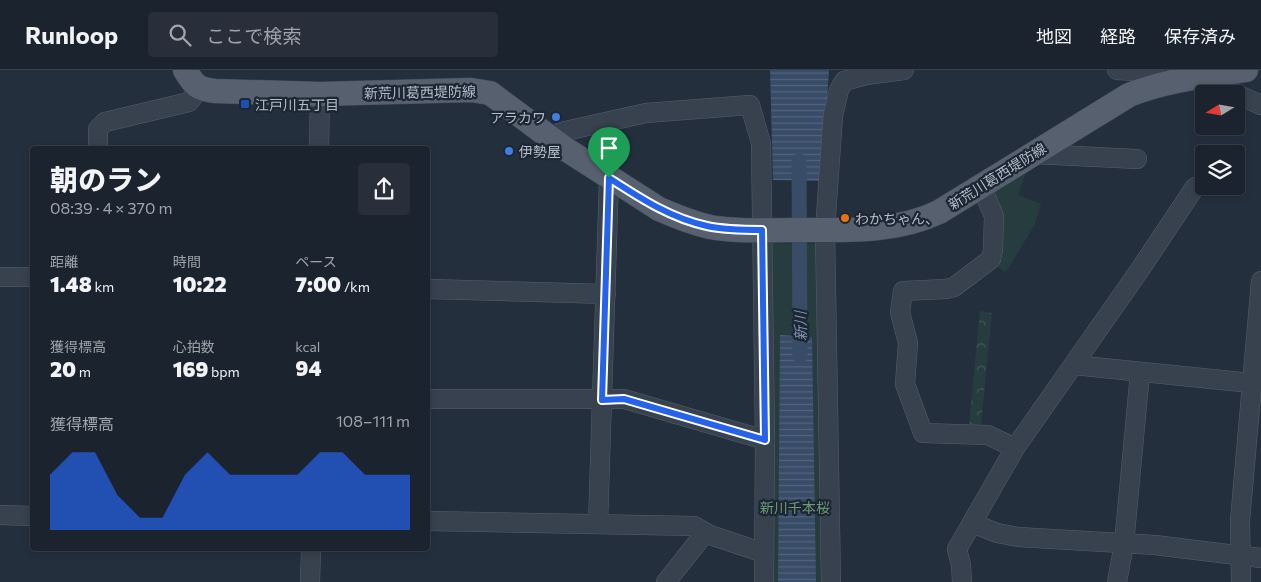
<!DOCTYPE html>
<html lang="ja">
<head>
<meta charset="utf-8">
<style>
  :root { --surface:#1b232e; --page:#282f3a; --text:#f1f3f6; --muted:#a0a4aa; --line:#39404a; --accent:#2563eb }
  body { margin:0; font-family:Commissioner,"Noto Sans JP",sans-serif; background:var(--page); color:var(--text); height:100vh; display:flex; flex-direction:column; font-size:19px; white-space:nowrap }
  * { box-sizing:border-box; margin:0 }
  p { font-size:16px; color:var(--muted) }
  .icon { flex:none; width:28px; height:28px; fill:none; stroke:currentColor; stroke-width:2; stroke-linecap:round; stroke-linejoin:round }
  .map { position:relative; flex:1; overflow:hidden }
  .sheet { position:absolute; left:30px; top:76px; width:400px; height:405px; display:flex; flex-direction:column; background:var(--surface); border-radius:5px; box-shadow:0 2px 8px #0003,0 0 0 1px var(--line) }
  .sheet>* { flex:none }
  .needle { width:32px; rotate:259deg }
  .controls { position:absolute; left:1195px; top:15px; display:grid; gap:10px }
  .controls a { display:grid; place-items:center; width:50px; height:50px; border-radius:5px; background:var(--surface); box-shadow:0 2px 8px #0003,0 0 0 1px var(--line); font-size:25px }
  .pin { position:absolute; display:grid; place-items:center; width:42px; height:42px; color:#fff; margin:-51px -21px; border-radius:50% 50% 50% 0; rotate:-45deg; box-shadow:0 0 5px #0007 }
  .pin .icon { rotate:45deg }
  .round { display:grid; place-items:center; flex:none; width:52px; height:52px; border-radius:5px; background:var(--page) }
  .head { display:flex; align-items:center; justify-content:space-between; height:85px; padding:0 20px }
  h1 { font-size:28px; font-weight:800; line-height:38px }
  .metrics { display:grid; grid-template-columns:repeat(3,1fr); gap:8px; height:85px; padding:5px 20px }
  .metrics div { display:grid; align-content:center }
  .metrics b { font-size:21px; font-weight:800 }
  .metrics small { font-size:14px; font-weight:400 }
  .metrics p { font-size:14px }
  .chart { height:140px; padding:10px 20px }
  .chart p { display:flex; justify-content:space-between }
  .chart svg { width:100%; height:90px; margin-top:5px; fill:var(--accent); opacity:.7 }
  header { display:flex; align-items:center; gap:30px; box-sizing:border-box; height:70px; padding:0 25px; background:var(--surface); border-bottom:1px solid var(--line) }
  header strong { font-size:24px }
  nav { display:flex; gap:28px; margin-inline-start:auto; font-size:18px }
  .search { width:350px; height:45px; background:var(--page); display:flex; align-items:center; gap:12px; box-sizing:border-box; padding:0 18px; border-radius:5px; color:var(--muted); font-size:19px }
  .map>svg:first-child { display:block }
  .green { fill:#263c3f }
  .forest { fill:url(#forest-crowns) }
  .water { fill:url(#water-rules) }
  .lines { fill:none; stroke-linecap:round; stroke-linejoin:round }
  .canal { stroke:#394c67; stroke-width:15 }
  .minor-casing { stroke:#565f6c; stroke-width:20 }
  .major-casing { stroke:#414a57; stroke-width:25 }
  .minor { stroke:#38414e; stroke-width:19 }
  .major { stroke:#56606e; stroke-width:24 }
  .route-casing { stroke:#fff; stroke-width:10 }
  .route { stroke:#2563eb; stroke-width:6 }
  .transit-dot { fill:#1a4fb4; stroke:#1d2633; stroke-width:2 }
  .shop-dot { fill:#3f7fe0; stroke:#1d2633; stroke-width:2 }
  .food-dot { fill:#e8710a; stroke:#1d2633; stroke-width:2 }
  .labels { text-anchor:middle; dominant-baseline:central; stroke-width:4.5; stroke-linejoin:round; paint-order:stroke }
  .street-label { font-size:14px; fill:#b4bcc9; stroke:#1d2633 }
  .poi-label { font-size:14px; fill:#b4bcc9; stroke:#1d2633; text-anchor:start }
  .park-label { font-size:14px; fill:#6b9a76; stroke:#1d2633 }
  .water-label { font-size:15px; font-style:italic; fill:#7c92b1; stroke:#1d2633 }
</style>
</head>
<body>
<header>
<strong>Runloop</strong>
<div class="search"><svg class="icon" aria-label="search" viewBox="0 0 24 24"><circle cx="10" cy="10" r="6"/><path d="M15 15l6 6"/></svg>ここで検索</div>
<nav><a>地図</a><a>経路</a><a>保存済み</a></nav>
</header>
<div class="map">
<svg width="1261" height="512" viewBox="0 0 1261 512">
  <defs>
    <pattern id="forest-crowns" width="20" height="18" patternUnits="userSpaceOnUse" patternTransform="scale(1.25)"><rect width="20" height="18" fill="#263c3f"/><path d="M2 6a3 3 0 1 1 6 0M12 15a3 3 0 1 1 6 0" fill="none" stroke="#435659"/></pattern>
    <pattern id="water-rules" width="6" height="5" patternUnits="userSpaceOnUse" patternTransform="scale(1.25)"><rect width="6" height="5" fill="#394c67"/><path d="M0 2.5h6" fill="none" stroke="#53647b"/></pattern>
  </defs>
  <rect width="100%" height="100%" fill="#242f3e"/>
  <g class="green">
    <path d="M1028 97 1018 125 1041 134 1035 154 1008 199 1005 202 1000 199 997 195 992 122Z"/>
    <path d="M767 173 821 174 825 512H767Z"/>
  </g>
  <path class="forest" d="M980 241 992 243 981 355 969 354Z"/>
  <g class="water">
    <path d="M770 0H829L822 111 773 110Z"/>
    <path d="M780 265 812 267 816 512H778Z"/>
  </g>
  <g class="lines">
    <path class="canal" d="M799 91 800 286"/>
    <g class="minor-casing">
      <g id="minor">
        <path d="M1117 0C1132 1 1154 0 1163 14"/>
        <path d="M1236 24 1261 35"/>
        <path d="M552 70 561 62 646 43 750 35 761 73 765 370 764 512"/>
        <path d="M98 79V59L105 52 189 32 199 19"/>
        <path d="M319 79 320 24"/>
        <path d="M1034 84 1137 89"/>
        <path d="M981 116 994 146 993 180 991 189 954 217 946 219 903 221 900 242 908 273 905 314 923 363 988 365 1015 378"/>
        <path d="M0 207H32"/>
        <path d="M428 219 606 224"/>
        <path d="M1074 295 1251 313"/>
        <path d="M428 329H624L765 370"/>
        <path d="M0 445 32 446"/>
        <path d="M428 451 694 456 710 465 764 483"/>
        <path d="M972 453 997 463 1018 467 1155 475 1261 488"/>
        <path d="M598 454 609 108"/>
        <path d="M310 512 311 479"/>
        <path d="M666 512 705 463"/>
        <path d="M831 512 825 160 833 46 839 20 844 11 866 5 904 0"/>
        <path d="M962 512 961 495 957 479 1015 378 1139 201 1195 117"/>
        <path d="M1117 512 1124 474 1140 303"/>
        <path d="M1241 512 1240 451 1261 211"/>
      </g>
    </g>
    <g class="major-casing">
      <path id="major" d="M185 0C194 15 197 19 215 21L320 24 471 20 490 23 564 78 659 139C675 146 692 153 710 157 738 162 768 160 797 160 846 160 895 163 939 142L1129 25C1166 10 1207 6 1246 0"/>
    </g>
    <use href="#minor" class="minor"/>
    <use href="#major" class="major"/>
  </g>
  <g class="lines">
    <g class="route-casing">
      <path id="route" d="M609 108C640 128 670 148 707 156 725 160 744 160 762 160L765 370 624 329 602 330Z"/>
    </g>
    <use href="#route" class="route"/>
  </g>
  <rect class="transit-dot" x="240" y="29" width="10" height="10" rx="2.5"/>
  <g class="shop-dot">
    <circle cx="556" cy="47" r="5"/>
    <circle cx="509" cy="81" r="5"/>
  </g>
  <circle class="food-dot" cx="845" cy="148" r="5"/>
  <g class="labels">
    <g class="street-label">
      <text transform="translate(420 22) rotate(-1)">新荒川葛西堤防線</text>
      <text transform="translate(997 106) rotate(-32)">新荒川葛西堤防線</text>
    </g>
    <g class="poi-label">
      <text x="255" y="34">江戸川五丁目</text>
      <text x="546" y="47" text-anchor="end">アラカワ</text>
      <text x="519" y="81">伊勢屋</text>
      <text x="855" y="148">わかちゃん、</text>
    </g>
    <g class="park-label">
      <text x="795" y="437">新川千本桜</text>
    </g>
    <g class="water-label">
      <text transform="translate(800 256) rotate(-91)">新川</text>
    </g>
  </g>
</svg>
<div class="controls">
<a><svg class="needle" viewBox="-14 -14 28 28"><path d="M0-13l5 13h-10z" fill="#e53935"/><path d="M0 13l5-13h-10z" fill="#a0a4aa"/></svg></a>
<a><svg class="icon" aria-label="layers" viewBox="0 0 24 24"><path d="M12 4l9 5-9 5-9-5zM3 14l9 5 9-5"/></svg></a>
</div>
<div class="pin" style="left:609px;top:108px;background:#1e9e55"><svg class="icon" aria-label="arrive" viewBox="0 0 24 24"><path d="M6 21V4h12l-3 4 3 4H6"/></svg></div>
<section class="sheet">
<div class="head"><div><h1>朝のラン</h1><p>08:39 · 4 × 370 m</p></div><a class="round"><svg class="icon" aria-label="share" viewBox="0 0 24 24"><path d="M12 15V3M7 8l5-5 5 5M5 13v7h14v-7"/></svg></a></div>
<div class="metrics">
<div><p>距離</p><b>1.48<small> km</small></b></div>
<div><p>時間</p><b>10:22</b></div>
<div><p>ペース</p><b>7:00<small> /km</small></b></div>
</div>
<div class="metrics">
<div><p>獲得標高</p><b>20<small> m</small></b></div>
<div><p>心拍数</p><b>169<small> bpm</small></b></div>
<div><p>kcal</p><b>94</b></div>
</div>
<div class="chart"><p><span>獲得標高</span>108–111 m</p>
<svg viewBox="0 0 160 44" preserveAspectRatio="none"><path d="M0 44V17L10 6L20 6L30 27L40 38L50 38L60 17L70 6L80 17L90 17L100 17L110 17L120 6L130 6L140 17L150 17L160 17V44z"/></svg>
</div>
</section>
</div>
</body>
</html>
